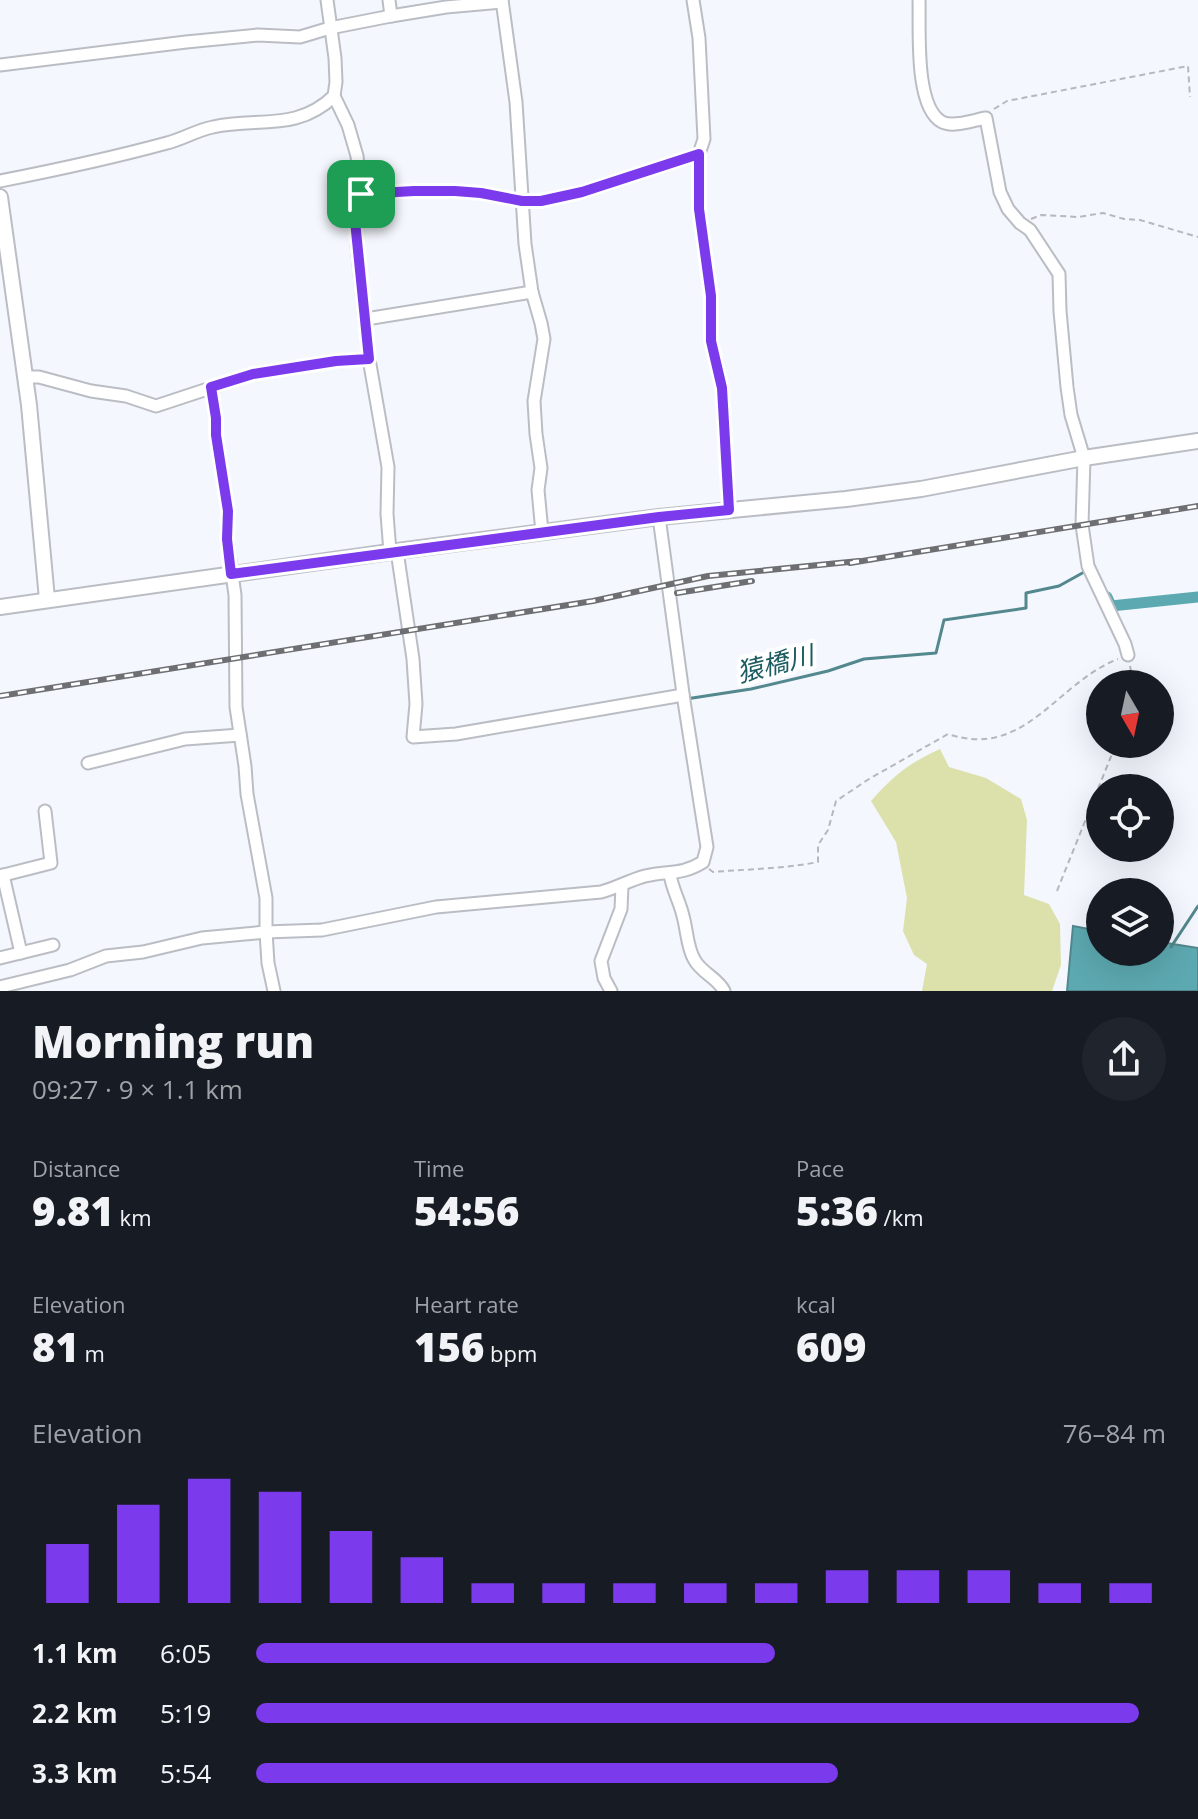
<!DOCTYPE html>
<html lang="en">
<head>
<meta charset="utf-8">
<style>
  :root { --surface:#171b24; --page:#20242c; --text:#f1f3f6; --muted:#9ea1a6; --accent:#7c3aed }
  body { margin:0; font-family:"Open Sans","Noto Sans JP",sans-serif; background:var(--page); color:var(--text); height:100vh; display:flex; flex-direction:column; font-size:30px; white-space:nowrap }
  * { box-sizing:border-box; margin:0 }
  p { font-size:26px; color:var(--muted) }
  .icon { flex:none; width:44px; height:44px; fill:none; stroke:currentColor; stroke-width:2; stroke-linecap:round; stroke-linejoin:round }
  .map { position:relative; height:991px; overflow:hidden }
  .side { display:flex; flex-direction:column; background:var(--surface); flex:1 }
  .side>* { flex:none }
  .needle { width:52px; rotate:171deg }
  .fabs { position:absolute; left:1086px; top:670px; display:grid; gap:16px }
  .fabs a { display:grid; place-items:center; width:88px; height:88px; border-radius:50%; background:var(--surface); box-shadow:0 8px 32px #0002; font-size:40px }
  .pin { position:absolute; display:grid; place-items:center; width:68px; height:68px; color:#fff; margin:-34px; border-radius:16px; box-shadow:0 4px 12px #0006 }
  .round { display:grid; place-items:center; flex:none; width:84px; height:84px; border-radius:42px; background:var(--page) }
  .headline { display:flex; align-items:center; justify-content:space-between; height:136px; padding:0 32px }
  h1 { font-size:44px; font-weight:800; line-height:60px }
  .metrics { display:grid; grid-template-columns:repeat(3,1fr); gap:12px; height:136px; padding:8px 32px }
  .metrics div { display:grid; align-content:center }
  .metrics b { font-size:40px; font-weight:800 }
  .metrics small { font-size:22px; font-weight:400 }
  .metrics p { font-size:22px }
  .chart { height:224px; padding:16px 32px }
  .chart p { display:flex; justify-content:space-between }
  .chart svg { width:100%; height:144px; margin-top:8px; stroke:var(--accent); stroke-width:6 }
  ul { padding:0 32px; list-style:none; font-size:26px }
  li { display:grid; grid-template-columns:128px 96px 1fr; align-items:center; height:60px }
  li i { height:20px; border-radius:10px; background:var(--accent) }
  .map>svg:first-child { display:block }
  .green { fill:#dce1ac }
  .water { fill:#5da9b1; stroke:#52888e; stroke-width:2 }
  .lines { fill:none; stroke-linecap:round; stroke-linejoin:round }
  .stream { stroke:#52888e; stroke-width:3 }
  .canal { stroke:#5da9b1; stroke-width:11 }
  .street-casing { stroke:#babec4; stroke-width:15 }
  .secondary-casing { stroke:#babec4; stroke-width:18 }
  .path { stroke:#b5b8bc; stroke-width:2; stroke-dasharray:6 4; stroke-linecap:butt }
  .street { stroke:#fff; stroke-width:11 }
  .secondary { stroke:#fff; stroke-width:14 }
  .rail-casing { stroke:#6d6f72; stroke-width:6 }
  .rail { stroke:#fff; stroke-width:3; stroke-dasharray:9; stroke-linecap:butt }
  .route-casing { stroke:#fff; stroke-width:16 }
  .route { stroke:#7c3aed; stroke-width:10 }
  .labels { text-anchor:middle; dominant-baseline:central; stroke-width:8; stroke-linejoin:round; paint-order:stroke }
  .water-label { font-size:26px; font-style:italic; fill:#1b5b61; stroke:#fff }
</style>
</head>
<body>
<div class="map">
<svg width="1198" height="991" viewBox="0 0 1198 991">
  <rect width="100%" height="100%" fill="#f4f7fd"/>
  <path class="green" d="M940 749 949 767 986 778 1021 799 1027 820 1024 895 1049 904 1060 924 1061 965 1052 991H922L927 964 914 955 903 931 907 898 896 842 871 801C894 775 909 763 940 749Z"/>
  <path class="water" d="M1073 926 1100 931V952H1160V942L1198 948V991H1067Z"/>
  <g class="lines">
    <g class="stream">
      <path d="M686 699 751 689 828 671 864 659 936 653 944 620 1026 608V593L1059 586 1086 571"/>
      <path d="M1171 947 1198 906"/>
    </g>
    <path class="canal" d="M1107 597 1111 606 1198 597"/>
    <g class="street-casing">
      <g id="street">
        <path d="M327 0 335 58 336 82 334 96 348 125 357 156 361 194 356 204 357 246 369 359 388 467 387 514 390 552"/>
        <path d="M389 0 391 16"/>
        <path d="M502 0 516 102 525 244 532 292 541 323 544 339 534 401 536 434 541 468 538 490 542 532"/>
        <path d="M693 0 699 38 704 139 699 154V209L711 296V341L722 388 729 510"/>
        <path d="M919 0C920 28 914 107 942 122 953 128 974 120 986 118L1000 192 1008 209 1020 223 1030 230 1059 274 1060 311 1067 387 1071 415 1084 458 1082 525 1088 566 1125 644 1128 655"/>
        <path d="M0 65 186 42 258 35 300 37 330 28 391 16 446 7 502 2"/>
        <path d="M0 181C56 170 112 158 167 143 183 139 197 130 213 127 257 117 297 132 334 96"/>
        <path d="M361 194 414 191H455L481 193 522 201H541L582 192 699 154"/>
        <path d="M366 319 532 292"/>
        <path d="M25 377H39L91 391 126 396 156 406 253 374 336 361 369 359"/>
        <path d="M211 387 216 418V435L228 511 227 539 235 595 236 707 245 766 247 794 266 898V932L268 963 274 991"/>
        <path d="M397 551 413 659 416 704 413 737 456 734 683 695"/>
        <path d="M88 763 185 739 240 735"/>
        <path d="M670 874C672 889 680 902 683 916 687 930 687 947 694 959 701 973 718 978 724 991"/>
        <path d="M3 875 21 953"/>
        <path d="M0 876 51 863 45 811"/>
        <path d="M0 958 53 945"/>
        <path d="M0 987 70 970 106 956 143 952 202 938 266 932 322 930 436 907 601 892C616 888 630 880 645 876 669 870 680 876 703 862L707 847 684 701 659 517"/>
        <path d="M611 991 604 978 601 961 621 909 622 886"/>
      </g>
    </g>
    <g class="secondary-casing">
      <g id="secondary">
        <path d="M0 197 29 405 47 599"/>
        <path d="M0 607 390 552 659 517 846 499 921 489 1084 458 1198 441"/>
      </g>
    </g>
    <g class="path">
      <path d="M994 109 1007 101 1188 66 1190 97"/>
      <path d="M1031 219 1041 215 1078 217 1103 213 1124 219 1140 220 1198 237"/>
      <path d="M1130 666 1132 676V684"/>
      <path d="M709 869 713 872C748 869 783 869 818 862V845L828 830 836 801 869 779 948 734C1025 760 1056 683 1118 659"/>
      <path d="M1057 891 1116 744"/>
    </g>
    <use href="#street" class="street"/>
    <use href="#secondary" class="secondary"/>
    <g class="rail-casing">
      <g id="rail">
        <path d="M850 563 1198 506"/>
        <path d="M677 593 752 581"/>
        <path d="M0 696 593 601 708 576 859 561"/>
      </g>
    </g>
    <use href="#rail" class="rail"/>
  </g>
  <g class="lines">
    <g class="route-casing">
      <path id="route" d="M699 154V209L711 296V341L722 388 729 510 659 517 231 574 227 539 228 511 216 435V418L211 387 253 374 336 361 369 359 355 221 356 204 361 194 414 191H455L481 193 522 201H541L582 192Z"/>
    </g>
    <use href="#route" class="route"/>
  </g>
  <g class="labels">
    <g class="water-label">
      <text transform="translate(775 663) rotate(-14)">猿橋川</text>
    </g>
  </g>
</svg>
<div class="fabs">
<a><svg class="needle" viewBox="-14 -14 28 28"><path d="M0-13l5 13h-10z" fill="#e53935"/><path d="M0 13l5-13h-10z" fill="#9ea1a6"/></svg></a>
<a><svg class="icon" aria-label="locate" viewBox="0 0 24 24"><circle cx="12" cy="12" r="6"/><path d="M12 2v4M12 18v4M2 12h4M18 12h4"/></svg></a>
<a><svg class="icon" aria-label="layers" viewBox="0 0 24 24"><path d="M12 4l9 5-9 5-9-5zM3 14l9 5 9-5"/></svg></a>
</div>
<div class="pin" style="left:361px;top:194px;background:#1e9e55"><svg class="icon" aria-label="arrive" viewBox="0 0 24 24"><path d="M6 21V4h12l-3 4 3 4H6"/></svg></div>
</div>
<section class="side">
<div class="headline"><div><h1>Morning run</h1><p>09:27 · 9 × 1.1 km</p></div><a class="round"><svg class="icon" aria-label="share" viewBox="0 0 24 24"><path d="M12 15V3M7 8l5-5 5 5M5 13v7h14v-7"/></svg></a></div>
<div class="metrics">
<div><p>Distance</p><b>9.81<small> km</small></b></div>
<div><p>Time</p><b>54:56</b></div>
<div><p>Pace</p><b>5:36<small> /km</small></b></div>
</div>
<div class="metrics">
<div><p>Elevation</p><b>81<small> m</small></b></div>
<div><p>Heart rate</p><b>156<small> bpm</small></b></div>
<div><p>kcal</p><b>609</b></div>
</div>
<div class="chart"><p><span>Elevation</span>76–84 m</p>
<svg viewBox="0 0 160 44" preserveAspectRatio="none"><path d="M5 44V26M15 44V14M25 44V6M35 44V10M45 44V22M55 44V30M65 44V38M75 44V38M85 44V38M95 44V38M105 44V38M115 44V34M125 44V34M135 44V34M145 44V38M155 44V38"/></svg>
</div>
<ul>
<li><b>1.1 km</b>6:05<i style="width:57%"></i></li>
<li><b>2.2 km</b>5:19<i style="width:97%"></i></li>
<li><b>3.3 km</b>5:54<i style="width:64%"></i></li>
</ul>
</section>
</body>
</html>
